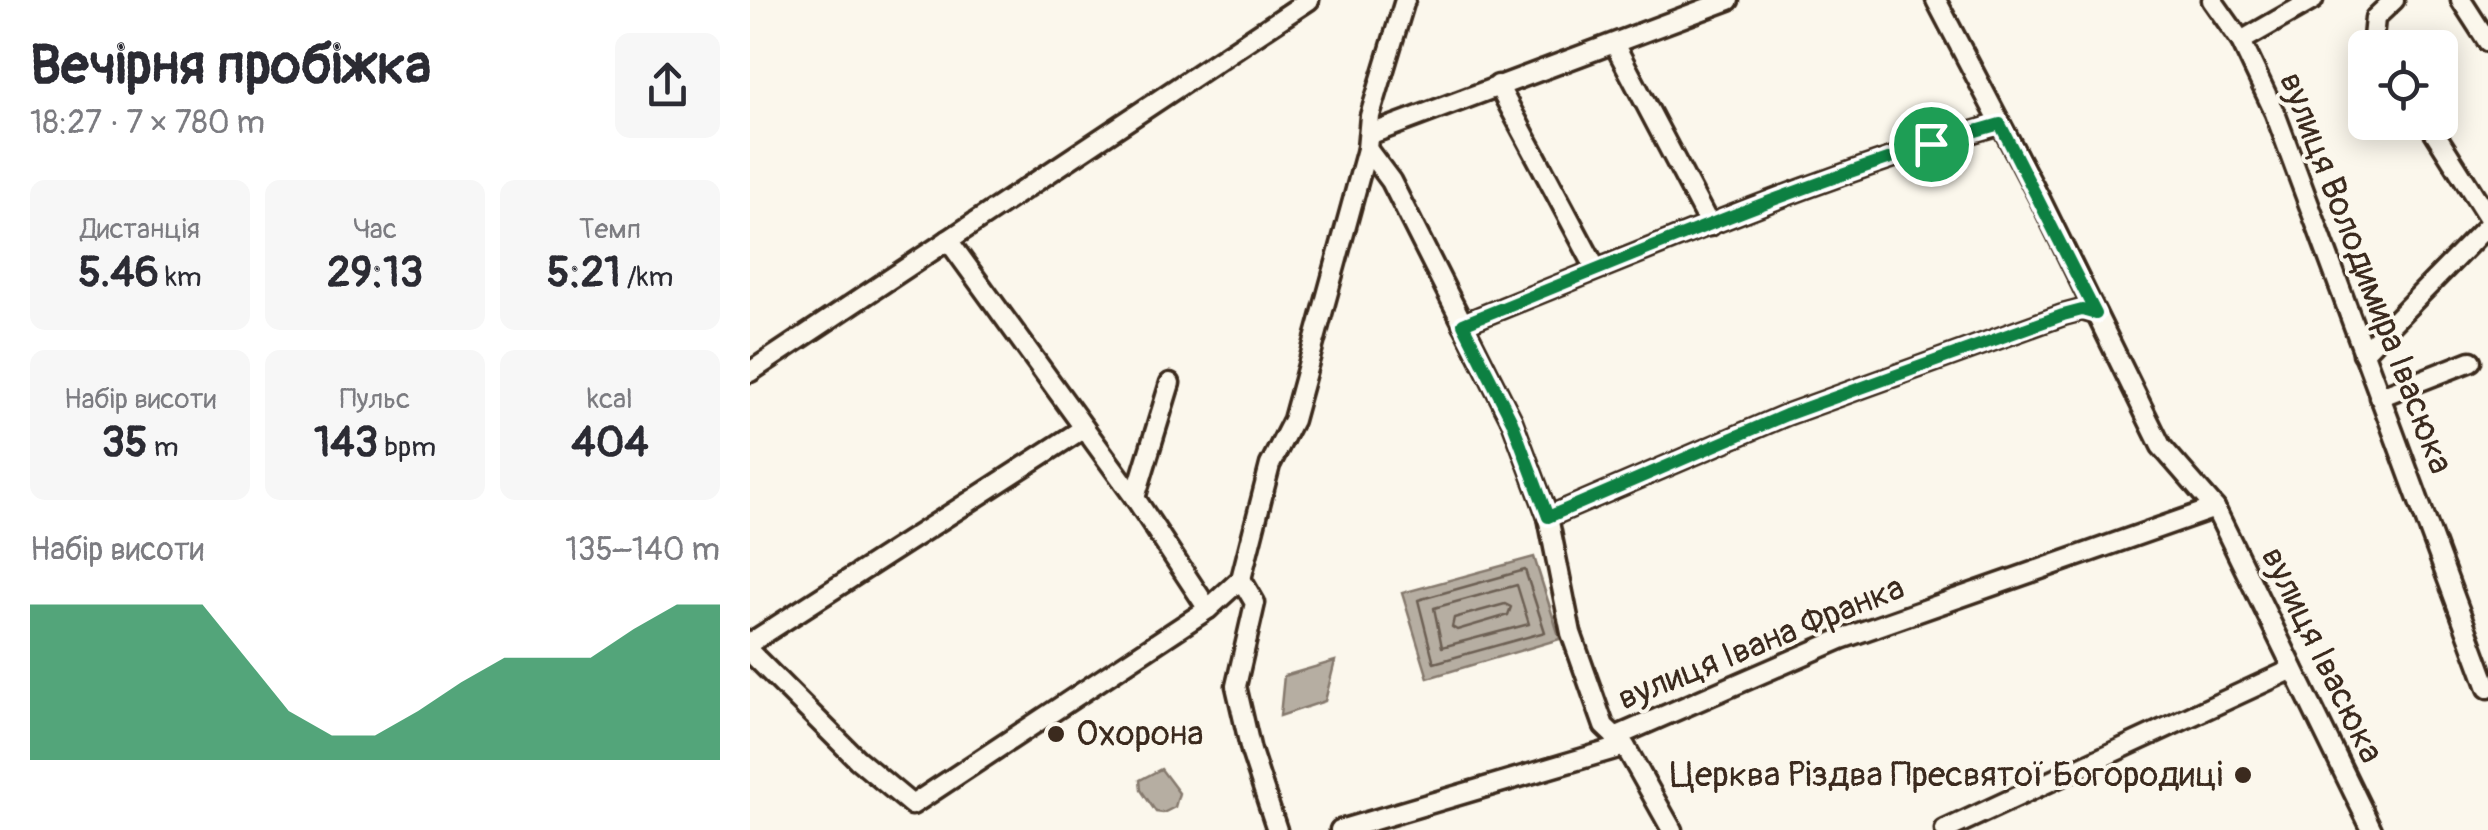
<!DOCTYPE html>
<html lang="uk">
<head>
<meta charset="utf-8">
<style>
  :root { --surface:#fff; --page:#f7f7f7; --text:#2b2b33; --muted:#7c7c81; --accent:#0b8043 }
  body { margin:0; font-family:Pangolin,sans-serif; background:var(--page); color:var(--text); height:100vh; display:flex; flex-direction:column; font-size:38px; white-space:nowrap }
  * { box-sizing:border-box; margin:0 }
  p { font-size:32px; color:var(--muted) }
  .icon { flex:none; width:55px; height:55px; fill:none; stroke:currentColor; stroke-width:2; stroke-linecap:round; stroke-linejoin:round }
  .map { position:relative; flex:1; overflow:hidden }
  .drawer { display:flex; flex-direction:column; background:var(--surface); width:750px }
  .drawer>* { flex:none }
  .tools { position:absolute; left:1598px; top:30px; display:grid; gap:20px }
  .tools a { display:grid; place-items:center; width:110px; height:110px; border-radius:15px; background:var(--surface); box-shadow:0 5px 25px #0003; font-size:50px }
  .pin { position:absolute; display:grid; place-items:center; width:85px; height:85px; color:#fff; margin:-42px; border:5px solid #fff; border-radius:50%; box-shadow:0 2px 10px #0007 }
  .round { display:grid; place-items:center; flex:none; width:105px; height:105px; border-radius:15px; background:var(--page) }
  .head { display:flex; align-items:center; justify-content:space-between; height:170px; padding:0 30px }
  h1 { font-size:55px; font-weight:700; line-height:75px }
  .stats { display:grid; grid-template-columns:repeat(3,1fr); gap:15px; height:170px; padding:10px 30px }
  .stats div { display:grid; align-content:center; border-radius:15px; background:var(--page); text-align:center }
  .stats b { font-size:42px; font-weight:700 }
  .stats small { font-size:28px; font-weight:400 }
  .stats p { font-size:28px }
  .chart { height:280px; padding:20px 30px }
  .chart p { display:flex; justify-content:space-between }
  .chart svg { width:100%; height:180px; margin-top:10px; fill:var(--accent); opacity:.7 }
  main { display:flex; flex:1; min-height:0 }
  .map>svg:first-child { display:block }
  .water { fill:#b6aea2; stroke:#85796d; stroke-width:2.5 }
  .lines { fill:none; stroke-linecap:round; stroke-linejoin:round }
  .shore { stroke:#6c5f53; stroke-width:2.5 }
  .minor-casing { stroke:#3b2a1e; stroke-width:25 }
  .minor { stroke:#fbf7ec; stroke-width:18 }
  .route-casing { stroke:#fff; stroke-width:20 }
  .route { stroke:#0b8043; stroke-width:12 }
  .poi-dot { fill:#3b2a1e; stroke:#fbf7ec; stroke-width:4 }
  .labels { text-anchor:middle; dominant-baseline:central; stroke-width:8; stroke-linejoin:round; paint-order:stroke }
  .street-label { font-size:35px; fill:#3b2a1e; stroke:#fbf7ec }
  .poi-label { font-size:35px; fill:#3b2a1e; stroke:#fbf7ec; text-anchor:start }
</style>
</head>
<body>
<main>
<section class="drawer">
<div class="head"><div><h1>Вечірня пробіжка</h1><p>18:27 · 7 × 780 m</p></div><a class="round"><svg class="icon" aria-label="share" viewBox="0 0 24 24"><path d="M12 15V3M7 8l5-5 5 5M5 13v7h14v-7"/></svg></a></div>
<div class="stats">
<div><p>Дистанція</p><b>5.46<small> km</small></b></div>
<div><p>Час</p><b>29:13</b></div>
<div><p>Темп</p><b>5:21<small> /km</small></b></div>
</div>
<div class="stats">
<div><p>Набір висоти</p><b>35<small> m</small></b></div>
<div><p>Пульс</p><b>143<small> bpm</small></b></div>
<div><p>kcal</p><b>404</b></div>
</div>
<div class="chart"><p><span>Набір висоти</span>135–140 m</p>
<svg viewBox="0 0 160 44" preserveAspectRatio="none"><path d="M0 44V6L10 6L20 6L30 6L40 6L50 19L60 32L70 38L80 38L90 32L100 25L110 19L120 19L130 19L140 12L150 6L160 6V44z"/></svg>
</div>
</section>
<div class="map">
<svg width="1738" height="830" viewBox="0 0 1738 830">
  <rect width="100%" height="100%" fill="#fbf7ec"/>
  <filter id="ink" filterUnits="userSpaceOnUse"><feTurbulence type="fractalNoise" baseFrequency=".01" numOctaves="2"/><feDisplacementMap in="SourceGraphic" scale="20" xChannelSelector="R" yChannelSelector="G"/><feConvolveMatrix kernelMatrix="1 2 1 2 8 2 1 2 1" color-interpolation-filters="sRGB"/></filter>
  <g filter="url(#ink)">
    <g class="water">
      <path d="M784 557 810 639 678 678 652 593Z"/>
      <path d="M585 661 575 701 530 716 534 676Z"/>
      <path d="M411 769 429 793 425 807 413 813 406 812 391 790 390 780Z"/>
    </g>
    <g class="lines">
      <g class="shore">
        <path d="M775 570 795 632 684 663 668 600Z"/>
        <path d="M767 585 779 624 692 647 684 608Z"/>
        <path d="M755 604 761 607 758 615 707 630 702 627 704 618Z"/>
      </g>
      <g class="minor-casing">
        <g id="minor">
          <path d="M1186 0 1290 199 1411 446 1465 508 1622 830"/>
          <path d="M1462 0 1491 41 1525 113 1738 688"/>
          <path d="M1711 0 1738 42"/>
          <path d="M1491 41 1563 0"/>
          <path d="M1630 48 1623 38 1625 18 1644 0"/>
          <path d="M869 53 960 226"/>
          <path d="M748 85 846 269"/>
          <path d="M1678 122 1738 217"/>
          <path d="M621 134 979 0"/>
          <path d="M617 149 641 181 762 421 798 517 821 633 854 726 875 746 922 830"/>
          <path d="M198 240 385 498 458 609"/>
          <path d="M713 324C890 253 1067 176 1250 124"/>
          <path d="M1613 353 1738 225"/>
          <path d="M0 372 559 0"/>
          <path d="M1629 397 1721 361"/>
          <path d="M385 498 420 383"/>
          <path d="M798 517 1036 415 1313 315 1332 310 1346 314"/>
          <path d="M491 579 505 603 486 686 501 751 527 830"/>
          <path d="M0 643 334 428"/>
          <path d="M0 652 107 759 162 805 458 609 491 579 520 465 543 420 617 149 620 116 655 0"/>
          <path d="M590 830 868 748 865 737 1091 639 1465 508"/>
          <path d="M1195 830 1543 669"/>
        </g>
      </g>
      <use href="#minor" class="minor"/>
    </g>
  </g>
  <g class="lines" filter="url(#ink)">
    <g class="route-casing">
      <path id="route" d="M1250 124 1346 314 1332 310 1313 315 1036 415 798 517 762 421 713 324C890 253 1067 176 1250 124Z"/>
    </g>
    <use href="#route" class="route"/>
  </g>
  <g class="poi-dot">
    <circle cx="306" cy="734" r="10"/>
    <circle cx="1493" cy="775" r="10"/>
  </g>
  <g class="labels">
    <g class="street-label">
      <text transform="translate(1616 273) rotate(69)">вулиця Володимира Івасюка</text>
      <text transform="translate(1011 643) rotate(-22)">вулиця Івана Франка</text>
      <text transform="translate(1572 655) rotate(64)">вулиця Івасюка</text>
    </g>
    <g class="poi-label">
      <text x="326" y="734">Охорона</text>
      <text x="1473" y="775" text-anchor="end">Церква Різдва Пресвятої Богородиці</text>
    </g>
  </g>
</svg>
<div class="tools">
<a><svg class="icon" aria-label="locate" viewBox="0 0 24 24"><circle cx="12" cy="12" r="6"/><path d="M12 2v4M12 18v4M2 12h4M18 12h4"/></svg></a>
</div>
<div class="pin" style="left:1181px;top:144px;background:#1e9e55"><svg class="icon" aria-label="arrive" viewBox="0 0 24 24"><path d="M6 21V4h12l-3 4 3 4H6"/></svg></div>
</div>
</main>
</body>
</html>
